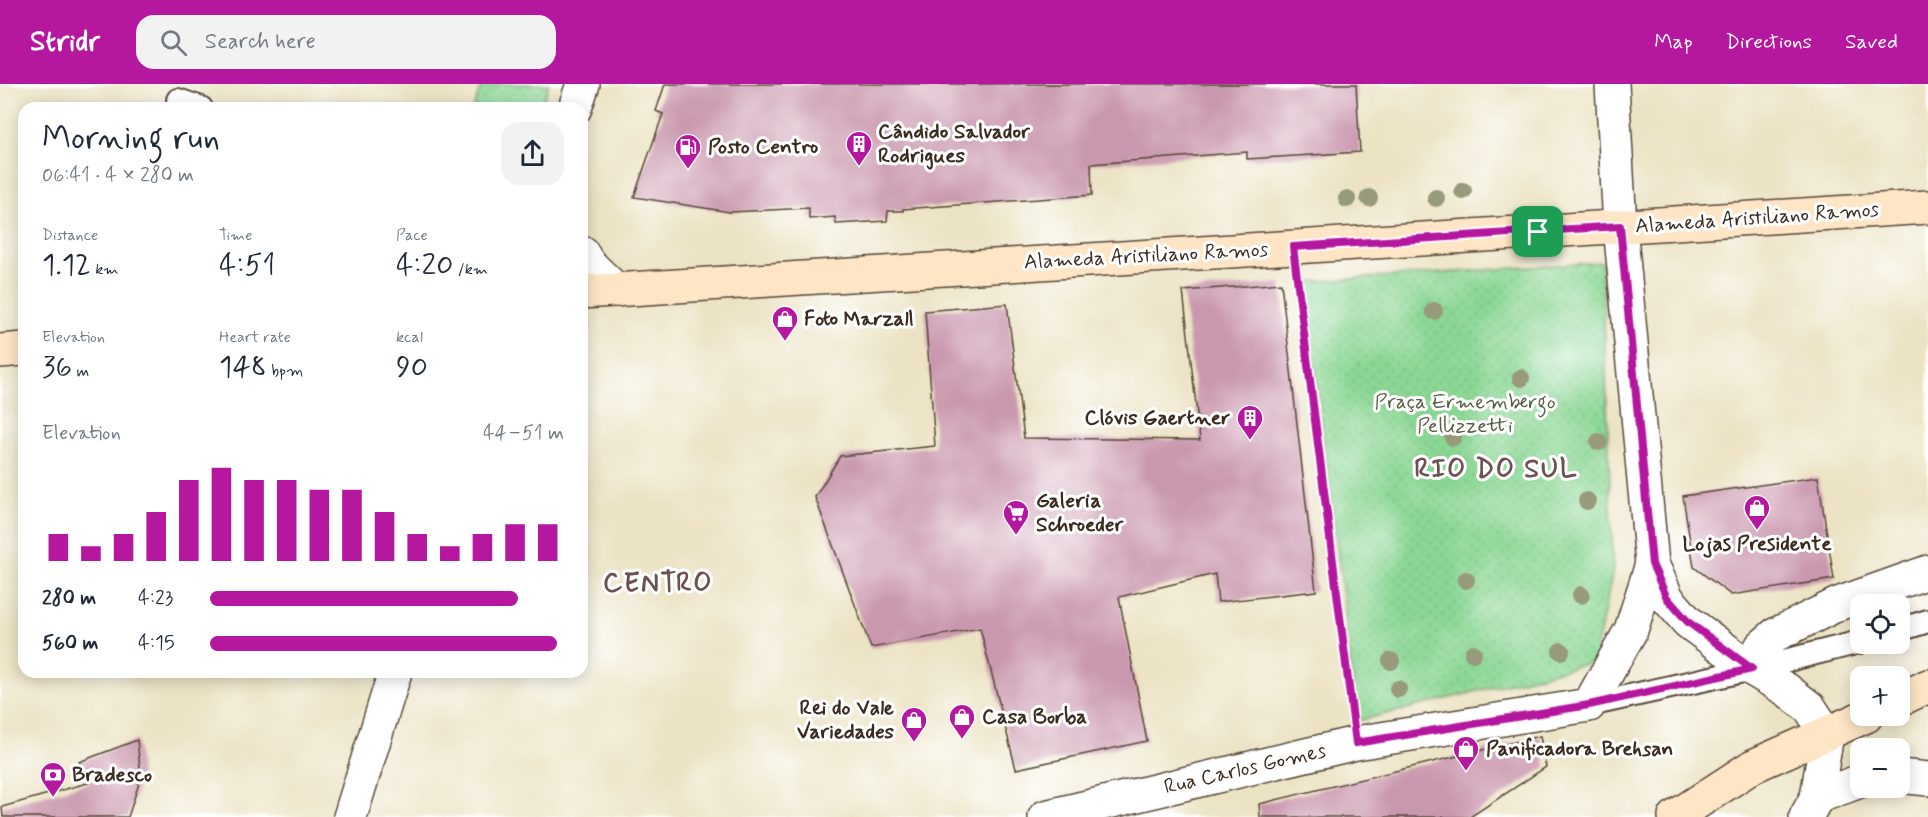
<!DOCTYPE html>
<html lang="en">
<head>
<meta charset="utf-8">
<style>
  :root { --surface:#fff; --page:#f2f2f3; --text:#1f2937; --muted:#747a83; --accent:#b5179e }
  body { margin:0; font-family:Mynerve,sans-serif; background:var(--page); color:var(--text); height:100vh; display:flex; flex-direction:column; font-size:22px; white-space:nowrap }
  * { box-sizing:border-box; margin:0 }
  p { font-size:20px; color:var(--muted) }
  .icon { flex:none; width:33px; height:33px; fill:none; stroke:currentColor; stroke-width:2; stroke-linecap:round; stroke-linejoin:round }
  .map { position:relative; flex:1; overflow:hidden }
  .side { position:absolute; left:18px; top:18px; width:570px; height:576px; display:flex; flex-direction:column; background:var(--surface); border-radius:18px; box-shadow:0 3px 15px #0003 }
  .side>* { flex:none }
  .controls { position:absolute; left:1850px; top:510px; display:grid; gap:12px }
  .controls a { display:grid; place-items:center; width:60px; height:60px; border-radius:12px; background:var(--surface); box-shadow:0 3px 15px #0003; font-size:30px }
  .pin { position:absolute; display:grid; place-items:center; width:51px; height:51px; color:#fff; margin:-26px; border-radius:12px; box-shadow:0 3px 9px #0006 }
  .round { display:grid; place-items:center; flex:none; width:63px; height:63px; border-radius:18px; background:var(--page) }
  .overview { display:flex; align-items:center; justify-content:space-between; height:102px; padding:0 24px }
  h1 { font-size:33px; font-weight:600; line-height:45px }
  .metrics { display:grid; grid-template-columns:repeat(3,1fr); gap:9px; height:102px; padding:6px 24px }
  .metrics div { display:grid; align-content:center }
  .metrics b { font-size:30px; font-weight:600 }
  .metrics small { font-size:16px; font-weight:400 }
  .metrics p { font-size:16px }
  .chart { height:168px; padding:12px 24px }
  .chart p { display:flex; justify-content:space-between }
  .chart svg { width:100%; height:108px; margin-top:6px; stroke:var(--accent); stroke-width:6 }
  ul { padding:0 24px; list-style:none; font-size:20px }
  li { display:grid; grid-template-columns:96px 72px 1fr; align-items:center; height:45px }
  li i { height:15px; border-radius:8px; background:var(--accent) }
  header { display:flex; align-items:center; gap:36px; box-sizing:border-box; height:84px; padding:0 30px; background:var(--accent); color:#fff }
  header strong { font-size:28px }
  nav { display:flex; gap:33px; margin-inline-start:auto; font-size:21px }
  .search { width:420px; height:54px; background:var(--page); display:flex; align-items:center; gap:15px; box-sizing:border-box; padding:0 21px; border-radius:18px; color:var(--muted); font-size:22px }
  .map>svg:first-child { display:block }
  .grass { fill:url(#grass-dots); stroke:#638059; stroke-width:1.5 }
  .building { fill:#ca98ae }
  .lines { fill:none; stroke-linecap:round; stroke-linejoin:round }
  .service-casing { stroke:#564637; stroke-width:26 }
  .pedestrian-casing { stroke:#564637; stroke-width:36 }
  .minor-casing { stroke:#564637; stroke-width:36 }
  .tertiary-casing { stroke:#564637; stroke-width:36 }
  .secondary-casing { stroke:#564637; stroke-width:36 }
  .path { stroke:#564637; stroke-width:4; stroke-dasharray:1.5 4.5; stroke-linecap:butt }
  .service { stroke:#fff; stroke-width:22 }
  .pedestrian { stroke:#fff; stroke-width:33 }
  .minor { stroke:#fff; stroke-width:33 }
  .tertiary { stroke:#fff; stroke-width:33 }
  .secondary { stroke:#fde5c5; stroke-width:33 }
  .tree { fill:#989a7c }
  .route-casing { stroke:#fff; stroke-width:12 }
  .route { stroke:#b5179e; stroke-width:8 }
  .labels { text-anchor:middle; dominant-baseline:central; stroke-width:6; stroke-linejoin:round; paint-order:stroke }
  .poi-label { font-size:21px; font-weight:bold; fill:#3b2a1e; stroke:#fff; text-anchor:start }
  .street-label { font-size:21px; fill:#3b2a1e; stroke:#fff }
  .park-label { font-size:21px; fill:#535e41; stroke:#fff }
  .district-label { font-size:27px; font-weight:bold; letter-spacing:1.5px; fill:#6d5050; stroke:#fff }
</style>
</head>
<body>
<header>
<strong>Stridr</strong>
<div class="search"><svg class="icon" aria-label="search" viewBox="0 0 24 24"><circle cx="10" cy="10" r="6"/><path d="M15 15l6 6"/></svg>Search here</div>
<nav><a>Map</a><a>Directions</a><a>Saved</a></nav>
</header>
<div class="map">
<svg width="1928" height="733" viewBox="0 0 1928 733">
  <defs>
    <pattern id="grass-dots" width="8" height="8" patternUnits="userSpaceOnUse" patternTransform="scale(1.5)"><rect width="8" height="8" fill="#8bd794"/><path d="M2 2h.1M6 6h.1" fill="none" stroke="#79b97f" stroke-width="1.8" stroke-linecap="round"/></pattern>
  </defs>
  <rect width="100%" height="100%" fill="#fff"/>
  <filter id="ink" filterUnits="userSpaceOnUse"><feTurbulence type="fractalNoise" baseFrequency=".0167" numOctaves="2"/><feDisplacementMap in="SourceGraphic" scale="12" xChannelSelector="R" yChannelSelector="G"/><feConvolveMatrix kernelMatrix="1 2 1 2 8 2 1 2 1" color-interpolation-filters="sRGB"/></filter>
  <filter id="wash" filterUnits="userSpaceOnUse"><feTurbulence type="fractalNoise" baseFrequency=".008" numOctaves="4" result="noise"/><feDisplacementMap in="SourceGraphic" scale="24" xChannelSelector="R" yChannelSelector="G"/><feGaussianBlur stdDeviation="1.35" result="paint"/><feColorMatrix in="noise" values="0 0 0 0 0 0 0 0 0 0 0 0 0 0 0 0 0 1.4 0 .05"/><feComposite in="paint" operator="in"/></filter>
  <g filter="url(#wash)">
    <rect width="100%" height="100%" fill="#ece3c4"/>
    <g class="grass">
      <path d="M482 0H549L541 24H473Z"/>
      <path d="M1602 178 1613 486 1594 578 1358 637 1305 198Z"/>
    </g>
    <g id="blocks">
      <g class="building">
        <path d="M665 0H1356L1360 68 1247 75V68L1091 80 1092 111 903 125V127H888L887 137 836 140 835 133 809 135V124L730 128 634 113 663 30 656 27Z"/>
        <path d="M1281 199 1316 507 1218 518 1215 490 1119 513 1147 657 1016 685 980 544 871 564 815 413 840 372 935 362 925 227 1007 220 1024 354 1200 356 1183 207Z"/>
        <path d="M1818 393 1834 495 1731 511 1694 483 1683 412Z"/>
        <path d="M1540 652 1546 683 1470 733H1260L1259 720Z"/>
        <path d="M137 656 141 693 128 733H3L2 723 91 698 79 678Z"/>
      </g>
    </g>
  </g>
  <g filter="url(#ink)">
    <use href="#blocks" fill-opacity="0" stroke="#564637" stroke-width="1.5"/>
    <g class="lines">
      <g class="service-casing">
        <g id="service">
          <path d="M178 16 201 24"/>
          <path d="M1899 546 1928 537"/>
          <path d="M1589 621 1752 585 1860 558"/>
        </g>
      </g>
      <g class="pedestrian-casing">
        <path id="pedestrian" d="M350 733 395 588"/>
      </g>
      <g class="minor-casing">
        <g id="minor">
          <path d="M1612 0 1620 142"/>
          <path d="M1752 585 1761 563 1775 551 1838 520 1928 488"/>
          <path d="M1899 692 1928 695"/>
          <path d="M1817 713 1860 697"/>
          <path d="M1806 733 1817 713 1827 650"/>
        </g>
      </g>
      <g class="tertiary-casing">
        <g id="tertiary">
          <path d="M575 24 583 0"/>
          <path d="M1620 142 1652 480 1667 514 1688 538 1752 585 1787 606 1810 624 1827 650"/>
          <path d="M582 169 588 179 616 206"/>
          <path d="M1045 733 1356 659 1589 621 1631 546 1652 480"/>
        </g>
      </g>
      <g class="secondary-casing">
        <g id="secondary">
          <path d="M582 208 1928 123"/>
          <path d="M0 267 24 265"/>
          <path d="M1899 616 1928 602"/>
          <path d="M1675 733 1753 682 1866 632"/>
        </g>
      </g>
      <path class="path" d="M1298 200 1352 621"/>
      <use href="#service" class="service"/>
      <use href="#pedestrian" class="pedestrian"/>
      <use href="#minor" class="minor"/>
      <use href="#tertiary" class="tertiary"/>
      <use href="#secondary" class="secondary"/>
    </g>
    <g class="tree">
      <circle cx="1463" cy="107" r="9"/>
      <circle cx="1369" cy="114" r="9"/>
      <circle cx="1436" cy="114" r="9"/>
      <circle cx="1347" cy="115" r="9"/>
      <circle cx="1434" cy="227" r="9"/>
      <circle cx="1521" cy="294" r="9"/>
      <circle cx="1453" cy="353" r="9"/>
      <circle cx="1599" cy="358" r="9"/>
      <circle cx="1587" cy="417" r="9"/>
      <circle cx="1466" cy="496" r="9"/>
      <circle cx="1581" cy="511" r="9"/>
      <circle cx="1561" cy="567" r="9"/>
      <circle cx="1473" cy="569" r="9"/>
      <circle cx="1391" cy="577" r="9"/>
      <circle cx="1398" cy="605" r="9"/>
    </g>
  </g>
  <g class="lines" filter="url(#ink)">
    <g class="route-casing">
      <path id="route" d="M1620 142 1652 480 1667 514 1688 538 1752 585 1589 621 1356 659 1293 163Z"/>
    </g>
    <use href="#route" class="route"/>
  </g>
  <defs>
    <g id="building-pin" transform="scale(1.35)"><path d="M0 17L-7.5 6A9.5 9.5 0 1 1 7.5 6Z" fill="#b5179e" stroke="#fff"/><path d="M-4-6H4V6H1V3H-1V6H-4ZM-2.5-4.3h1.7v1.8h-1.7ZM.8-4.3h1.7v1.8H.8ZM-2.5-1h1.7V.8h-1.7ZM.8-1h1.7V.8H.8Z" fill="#fff"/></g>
    <g id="fuel-pin" transform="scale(1.35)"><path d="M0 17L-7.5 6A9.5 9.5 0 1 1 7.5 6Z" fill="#b5179e" stroke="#fff"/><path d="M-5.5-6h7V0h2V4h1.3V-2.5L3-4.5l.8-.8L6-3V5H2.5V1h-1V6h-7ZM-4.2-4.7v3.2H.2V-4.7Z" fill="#fff"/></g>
    <g id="shop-pin" transform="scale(1.35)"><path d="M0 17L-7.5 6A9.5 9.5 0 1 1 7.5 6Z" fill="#b5179e" stroke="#fff"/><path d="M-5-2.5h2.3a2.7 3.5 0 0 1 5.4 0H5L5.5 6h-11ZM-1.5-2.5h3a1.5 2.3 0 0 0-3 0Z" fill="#fff"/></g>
    <g id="supermarket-pin" transform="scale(1.35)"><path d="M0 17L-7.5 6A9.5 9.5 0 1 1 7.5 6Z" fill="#b5179e" stroke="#fff"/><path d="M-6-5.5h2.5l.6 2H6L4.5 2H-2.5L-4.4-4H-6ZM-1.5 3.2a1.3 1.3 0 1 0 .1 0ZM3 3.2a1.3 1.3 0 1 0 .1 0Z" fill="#fff"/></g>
    <g id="bank-pin" transform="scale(1.35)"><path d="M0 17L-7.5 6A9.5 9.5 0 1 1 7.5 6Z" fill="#b5179e" stroke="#fff"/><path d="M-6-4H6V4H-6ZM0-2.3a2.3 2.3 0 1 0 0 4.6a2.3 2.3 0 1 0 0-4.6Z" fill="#fff"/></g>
  </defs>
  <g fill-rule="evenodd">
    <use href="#building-pin" x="859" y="60"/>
    <use href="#fuel-pin" x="688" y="63"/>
    <use href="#shop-pin" x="785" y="235"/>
    <use href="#building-pin" x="1250" y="334"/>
    <use href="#shop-pin" x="1757" y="424"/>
    <use href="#supermarket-pin" x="1016" y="429"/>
    <use href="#shop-pin" x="962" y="633"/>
    <use href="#shop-pin" x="914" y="636"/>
    <use href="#shop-pin" x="1466" y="665"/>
    <use href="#bank-pin" x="53" y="691"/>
  </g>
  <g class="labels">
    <g class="poi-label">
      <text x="878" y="48">Cândido Salvador<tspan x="878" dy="24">Rodrigues</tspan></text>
      <text x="708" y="63">Posto Centro</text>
      <text x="804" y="235">Foto Marzall</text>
      <text x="1230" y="334" text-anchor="end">Clóvis Gaertner</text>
      <text x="1036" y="417">Galeria<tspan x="1036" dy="24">Schroeder</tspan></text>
      <text x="1757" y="460" text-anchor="middle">Lojas Presidente</text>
      <text x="894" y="624" text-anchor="end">Rei do Vale<tspan x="894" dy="24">Variedades</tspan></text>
      <text x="982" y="633">Casa Borba</text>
      <text x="1486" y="665">Panificadora Brehsan</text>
      <text x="72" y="691">Bradesco</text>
    </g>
    <g class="street-label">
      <text transform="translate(1757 134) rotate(-4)">Alameda Aristiliano Ramos</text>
      <text transform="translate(1146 172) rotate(-3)">Alameda Aristiliano Ramos</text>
      <text transform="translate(1245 685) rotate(-13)">Rua Carlos Gomes</text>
    </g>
    <g class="park-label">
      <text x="1465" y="318">Praça Ermembergo<tspan x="1465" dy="24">Pellizzetti</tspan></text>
    </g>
    <g class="district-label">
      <text x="1496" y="385">RIO DO SUL</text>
      <text x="658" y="499">CENTRO</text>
    </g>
  </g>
</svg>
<div class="controls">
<a><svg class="icon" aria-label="locate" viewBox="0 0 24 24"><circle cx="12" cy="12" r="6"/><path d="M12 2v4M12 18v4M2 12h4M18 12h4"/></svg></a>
<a>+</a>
<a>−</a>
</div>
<div class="pin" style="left:1538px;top:148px;background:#1e9e55"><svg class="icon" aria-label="arrive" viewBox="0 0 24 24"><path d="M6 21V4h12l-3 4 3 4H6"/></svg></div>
<section class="side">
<div class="overview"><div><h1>Morning run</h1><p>06:41 · 4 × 280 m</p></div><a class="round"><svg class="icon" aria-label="share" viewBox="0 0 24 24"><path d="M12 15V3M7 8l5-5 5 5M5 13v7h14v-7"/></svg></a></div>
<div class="metrics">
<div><p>Distance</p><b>1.12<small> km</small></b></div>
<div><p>Time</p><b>4:51</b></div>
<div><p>Pace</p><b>4:20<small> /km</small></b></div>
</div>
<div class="metrics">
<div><p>Elevation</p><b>36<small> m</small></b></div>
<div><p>Heart rate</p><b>148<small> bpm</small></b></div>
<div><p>kcal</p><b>90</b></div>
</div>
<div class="chart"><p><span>Elevation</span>44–51 m</p>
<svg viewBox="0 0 160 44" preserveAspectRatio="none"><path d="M5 44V33M15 44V38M25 44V33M35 44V24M45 44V11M55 44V6M65 44V11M75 44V11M85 44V15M95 44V15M105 44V24M115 44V33M125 44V38M135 44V33M145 44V29M155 44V29"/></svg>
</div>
<ul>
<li><b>280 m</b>4:23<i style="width:87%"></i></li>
<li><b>560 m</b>4:15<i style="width:98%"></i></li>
</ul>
</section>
</div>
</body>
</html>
